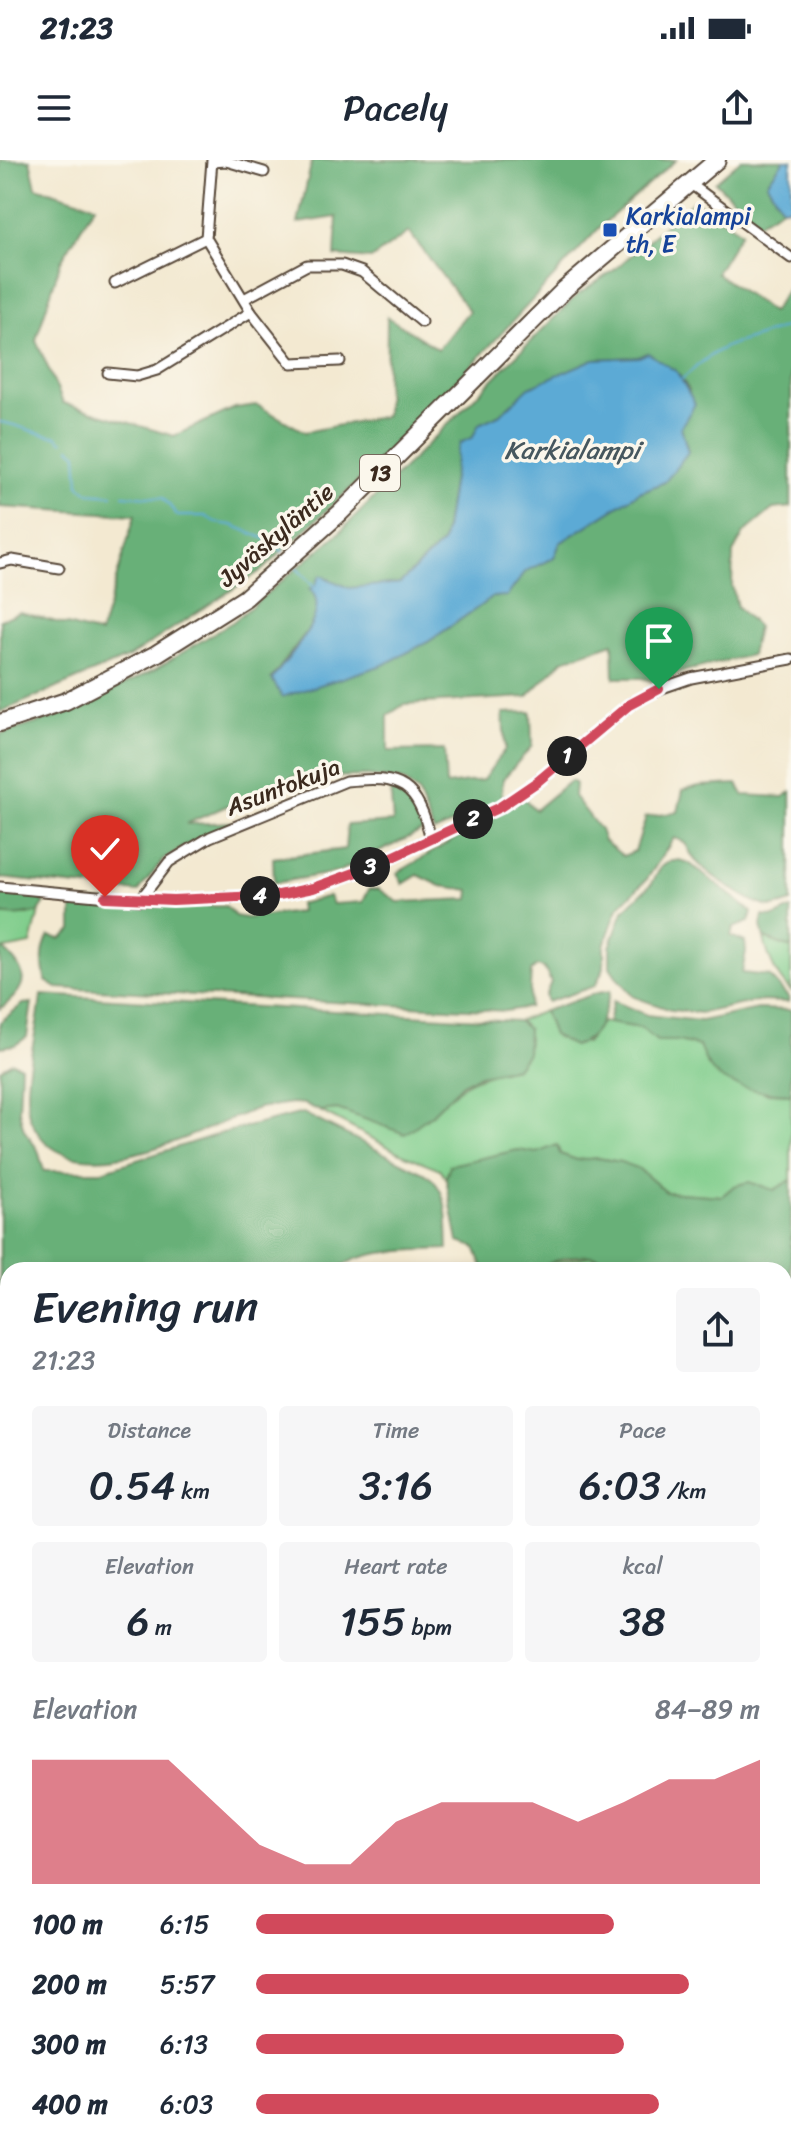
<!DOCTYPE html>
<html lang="en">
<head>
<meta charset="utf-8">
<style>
  :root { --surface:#fff; --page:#f6f6f7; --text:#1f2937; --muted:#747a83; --accent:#d1495b }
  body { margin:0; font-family:Sriracha,sans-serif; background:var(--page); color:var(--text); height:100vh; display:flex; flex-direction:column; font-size:30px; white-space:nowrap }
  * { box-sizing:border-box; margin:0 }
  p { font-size:26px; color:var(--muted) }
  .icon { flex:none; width:44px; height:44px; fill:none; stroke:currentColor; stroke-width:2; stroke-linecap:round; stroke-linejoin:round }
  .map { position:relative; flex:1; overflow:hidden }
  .details { position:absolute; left:0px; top:1102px; width:792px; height:888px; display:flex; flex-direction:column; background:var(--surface); border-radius:24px 24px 0 0; box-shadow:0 4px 12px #0003 }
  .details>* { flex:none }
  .pin { position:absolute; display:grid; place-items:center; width:68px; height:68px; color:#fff; margin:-82px -34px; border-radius:50% 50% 50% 0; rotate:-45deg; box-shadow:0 0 8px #0007 }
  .pin .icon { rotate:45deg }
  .km { position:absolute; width:40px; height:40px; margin:-20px; border-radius:50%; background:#222; color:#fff; font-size:22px; line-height:40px; text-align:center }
  .round { display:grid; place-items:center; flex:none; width:84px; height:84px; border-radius:8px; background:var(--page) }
  .summary { display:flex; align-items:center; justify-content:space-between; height:136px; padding:0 32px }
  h1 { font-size:44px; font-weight:600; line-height:60px }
  .figures { display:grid; grid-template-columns:repeat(3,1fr); gap:12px; height:136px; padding:8px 32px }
  .figures div { display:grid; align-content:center; border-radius:8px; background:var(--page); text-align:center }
  .figures b { font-size:40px; font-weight:600 }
  .figures small { font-size:22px; font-weight:400 }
  .figures p { font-size:22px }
  .chart { height:224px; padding:16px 32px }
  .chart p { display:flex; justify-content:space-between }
  .chart svg { width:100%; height:144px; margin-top:8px; fill:var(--accent); opacity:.7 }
  ul { padding:0 32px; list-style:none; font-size:26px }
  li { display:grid; grid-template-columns:128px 96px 1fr; align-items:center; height:60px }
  li i { height:20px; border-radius:10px; background:var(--accent) }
  .status { display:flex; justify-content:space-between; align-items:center; height:56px; padding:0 40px; background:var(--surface); direction:ltr }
  .status svg { height:22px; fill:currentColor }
  header { display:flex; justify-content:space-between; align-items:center; height:104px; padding:0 32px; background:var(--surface); font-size:36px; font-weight:600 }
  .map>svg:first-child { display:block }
  .green { fill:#80cd8c; stroke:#5e7c55; stroke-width:2 }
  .forest { fill:#68b078; stroke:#526d4b; stroke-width:2; fill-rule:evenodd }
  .water { fill:#5baad5; stroke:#4b6a7a; stroke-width:2 }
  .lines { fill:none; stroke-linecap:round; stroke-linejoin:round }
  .stream { stroke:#5baad5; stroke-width:2 }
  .street-casing { stroke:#574739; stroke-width:13 }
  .highway-casing { stroke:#574739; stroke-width:20 }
  .street { stroke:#fff; stroke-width:9 }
  .highway { stroke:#fff; stroke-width:16 }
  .route-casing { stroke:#fff; stroke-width:16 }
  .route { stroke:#d1495b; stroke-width:10 }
  .transit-dot { fill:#1a4fb4; stroke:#fbf7ec; stroke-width:3 }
  .labels { text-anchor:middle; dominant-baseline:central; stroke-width:7; stroke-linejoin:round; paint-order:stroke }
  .shield { fill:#fbf7ec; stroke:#75685c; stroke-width:2 }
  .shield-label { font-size:22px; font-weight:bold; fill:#3b2a1e }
  .transit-label { font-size:24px; fill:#164399; stroke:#fbf7ec; text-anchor:start }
  .street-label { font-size:24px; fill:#3b2a1e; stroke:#fbf7ec }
  .water-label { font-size:26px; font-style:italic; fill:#46575e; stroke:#fbf7ec }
</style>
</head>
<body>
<div class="status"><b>21:23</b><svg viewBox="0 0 49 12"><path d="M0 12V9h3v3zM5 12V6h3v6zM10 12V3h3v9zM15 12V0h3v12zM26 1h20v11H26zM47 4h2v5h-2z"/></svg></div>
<header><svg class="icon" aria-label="menu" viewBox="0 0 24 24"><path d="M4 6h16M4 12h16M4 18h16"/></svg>Pacely<svg class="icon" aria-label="share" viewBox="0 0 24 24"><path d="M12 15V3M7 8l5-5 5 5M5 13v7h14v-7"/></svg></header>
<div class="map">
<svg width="791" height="1990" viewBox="0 0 791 1990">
  <rect width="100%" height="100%" fill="#fbf7ec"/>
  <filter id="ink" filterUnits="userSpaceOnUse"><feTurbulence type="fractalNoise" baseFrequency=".0125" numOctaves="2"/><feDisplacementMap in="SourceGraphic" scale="16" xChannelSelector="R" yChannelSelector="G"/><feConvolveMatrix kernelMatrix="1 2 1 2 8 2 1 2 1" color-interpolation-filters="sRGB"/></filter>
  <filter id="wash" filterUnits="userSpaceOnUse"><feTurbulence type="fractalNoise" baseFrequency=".006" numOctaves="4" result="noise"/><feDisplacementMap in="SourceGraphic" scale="32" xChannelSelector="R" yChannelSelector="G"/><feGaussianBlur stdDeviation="1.8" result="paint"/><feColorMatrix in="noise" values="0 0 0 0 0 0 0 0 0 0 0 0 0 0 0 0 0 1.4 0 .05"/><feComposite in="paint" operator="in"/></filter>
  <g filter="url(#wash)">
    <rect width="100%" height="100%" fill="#f3e9d1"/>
    <g class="green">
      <path d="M39 752 31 784 0 790V754L28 755Z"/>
      <path d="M764 778 791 788V831C776 817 768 798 764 778Z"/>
      <path d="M544 851 553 875 586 883 602 862 641 868 657 881H679L699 886 708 905 766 933 791 934V1020L774 1030 734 1026 722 1036 666 1032 639 1009 621 1002 598 998 577 1000 560 994 557 985 537 994 518 990 451 1005 446 1018 440 1009 400 993 320 951 337 949 360 956 431 955C465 921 469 918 516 908L527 893 528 869 518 861Z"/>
      <path d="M591 1096C603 1100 616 1106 628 1106 655 1108 670 1094 696 1110H540L545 1104Z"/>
      <path d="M784 1321 791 1323V1523L784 1508Z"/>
    </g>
    <g class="forest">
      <path d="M0 0H30L36 27 95 45 61 101 36 180 63 243 174 276 235 248 257 245 305 272 386 256 387 157 438 189 469 151 409 72 371 99 335 96 337 57 298 63 312 0H676L601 66 473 204 354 325 262 410 129 497 0 552V460L20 452 100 474 135 355 0 347Z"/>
      <path d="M741 0H784L767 23 782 48 758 63 715 22Z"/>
      <path d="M694 40 741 72 716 113 772 152 791 123V347L773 349 744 373 733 393 732 426 737 447 757 467 751 495 685 511 658 523 642 518H614L613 483 563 500 527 537 405 544 388 555V591L444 590 446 625 483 620 505 589 503 553 531 552 532 586 503 619 501 642 434 672 418 633 403 621 367 616 332 617 308 627 301 613 186 664 235 662 206 674 163 700 138 732 0 718V574L54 558 152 511 234 461 340 372 576 136 614 110ZM647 193 677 212 689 230 681 267 688 291 665 322 640 332 560 383 554 398 526 411 507 435 493 437 428 482 272 518 313 463 319 446 314 433 400 423 443 382 457 292 473 277 479 264 501 254 529 228 594 199 639 197Z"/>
      <path d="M570 621 575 623 574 636 600 670 604 681 623 696 635 691 646 657 678 652 683 630 699 626 737 624 743 635 783 637 791 632V742C785 744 778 747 772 747 754 747 707 713 695 700 685 689 692 684 674 678L647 719 618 748 604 786V808L595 826 547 842 545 836 551 822 544 808 537 806 531 811 529 847 506 851 57 828 46 821C42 806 40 790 49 776L61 779 72 770V742C124 739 174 748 226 746L235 756 246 758 300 752 299 744 329 736 333 744 363 742 369 729H379L398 742 469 739 470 730 441 726 418 715 403 724 397 713 524 638 535 650Z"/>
      <path d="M390 625C410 634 416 651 424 670L338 712 274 723 273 698 345 689 347 665 393 662Z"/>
      <path d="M679 700 689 703 752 752 749 762 733 768 731 776 745 782 746 791 742 813 769 816 789 838 788 842 757 841 702 853 671 850 634 837 618 819 610 807V787L623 751 652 723 661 707 669 702Z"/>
      <path d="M0 731 38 737 45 743 39 752C27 755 13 757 0 754Z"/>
      <path d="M791 749V788L764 778 761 766 763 756 774 757Z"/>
      <path d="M0 790H4C31 814 28 828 0 849Z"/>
      <path d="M610 831C604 854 599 880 573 886L553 875 544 851 597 833Z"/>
      <path d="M41 835 518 861 528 869 527 893 516 908 480 915 462 924 431 955 405 974 337 949 320 951 305 944 292 943 258 948C205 968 85 1032 41 977 35 969 29 960 28 950 23 910 38 874 41 835Z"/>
      <path d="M613 841 647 855 701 861 758 849 791 850V934C769 933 741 930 721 918 709 911 704 898 699 886L679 881H657L641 868 608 863Z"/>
      <path d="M32 843 27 877 15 885 0 887V862L23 844Z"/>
      <path d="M12 902 21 906 19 951 24 970 38 990 44 1011H102L222 973 303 953 426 1014C451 1032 446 1061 448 1089 416 1091 361 1088 337 1110H8V1226L0 1233V909Z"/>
      <path d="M557 985 560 994 577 1000 598 998 621 1002 639 1009 666 1032 722 1036 734 1026 749 1022 774 1030 791 1020V1323L784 1321V1110H696C666 1092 652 1111 623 1106 613 1105 604 1098 593 1096 579 1094 549 1099 540 1110H484L475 1087 458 1082 446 1018 450 1005 518 990 537 993Z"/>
      <path d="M0 1304 8 1306V1581L0 1580Z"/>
      <path d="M784 1979 788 1990H658L664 1982H784Z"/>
      <path d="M407 1982H650L644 1990H453Z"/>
    </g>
    <g class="water">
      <path d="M784 0H791V47L782 48 767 23Z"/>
      <path d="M648 193 677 212 695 244 681 267 688 292 665 322 640 332 560 383 554 398 526 411 507 436 493 437 428 482 383 505 282 537 272 519C286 499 335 450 309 429L314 427 320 415 349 428 400 423 443 382 457 292 460 283 473 277 479 264 501 254 529 227 594 199 639 197Z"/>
    </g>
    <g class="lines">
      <g class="stream">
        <path d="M682 219C697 206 712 192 730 185 752 177 769 175 791 164"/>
        <path d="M0 262C19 264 38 276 56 276L63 282"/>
        <path d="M70 288 77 294 79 325 89 333 112 335"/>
        <path d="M123 335 163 338 178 356H205L217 363 232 365 273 382 283 392"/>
        <path d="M293 404 314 427"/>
      </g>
    </g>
  </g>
  <g filter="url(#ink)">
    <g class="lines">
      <g class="street-casing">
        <g id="street">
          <path d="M212 0 206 78 251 152 291 203 340 201"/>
          <path d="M213 2 226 1 264 12"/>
          <path d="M688 22 791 98"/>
          <path d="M115 123 206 78"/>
          <path d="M244 139 307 105H342L362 112 422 162"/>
          <path d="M108 213 137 216 157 210 251 152"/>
          <path d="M0 403 12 400 59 408"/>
          <path d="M0 727 140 740H173L279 735 313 728 371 707 500 647 537 622 629 545 659 529 691 518 791 499"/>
          <path d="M140 740 169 702 210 677 346 621C403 615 417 624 431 679"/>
        </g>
      </g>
      <g class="highway-casing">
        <path id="highway" d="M0 563 66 541 156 494 245 438 340 353 565 129 717 0"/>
      </g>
      <use href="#street" class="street"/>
      <use href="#highway" class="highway"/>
    </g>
  </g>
  <g class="lines" filter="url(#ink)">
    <g class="route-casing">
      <path id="route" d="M105 737 173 740 279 735 313 728 371 707 500 647 537 622 629 545 659 529"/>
    </g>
    <use href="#route" class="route"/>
  </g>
  <rect class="transit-dot" x="602" y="62" width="16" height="16" rx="4"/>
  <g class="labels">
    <rect class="shield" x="360" y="295" width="40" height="36" rx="6"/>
    <g class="shield-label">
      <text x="380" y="313">13</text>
    </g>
    <g class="transit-label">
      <text x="626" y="56">Karkialampi<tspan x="626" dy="28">th, E</tspan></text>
    </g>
    <g class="street-label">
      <text transform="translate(276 375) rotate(-41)">Jyväskyläntie</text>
      <text transform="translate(283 627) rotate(-21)">Asuntokuja</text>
    </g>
    <g class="water-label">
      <text x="572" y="290">Karkialampi</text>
    </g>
  </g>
</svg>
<div class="pin" style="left:659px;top:529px;background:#1e9e55"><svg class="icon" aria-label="arrive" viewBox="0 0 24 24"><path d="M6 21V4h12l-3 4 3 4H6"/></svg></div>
<div class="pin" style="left:105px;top:737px;background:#d93025"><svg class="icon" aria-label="check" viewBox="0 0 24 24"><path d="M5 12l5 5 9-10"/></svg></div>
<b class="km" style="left:567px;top:596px">1</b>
<b class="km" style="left:473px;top:659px">2</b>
<b class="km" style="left:370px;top:707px">3</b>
<b class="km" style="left:260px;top:736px">4</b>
<section class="details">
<div class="summary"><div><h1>Evening run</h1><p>21:23</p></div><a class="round"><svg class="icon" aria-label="share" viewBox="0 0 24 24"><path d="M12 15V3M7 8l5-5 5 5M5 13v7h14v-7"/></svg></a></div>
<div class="figures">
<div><p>Distance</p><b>0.54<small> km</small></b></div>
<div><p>Time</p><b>3:16</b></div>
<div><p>Pace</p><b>6:03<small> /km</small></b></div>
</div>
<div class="figures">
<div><p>Elevation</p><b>6<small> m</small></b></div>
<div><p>Heart rate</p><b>155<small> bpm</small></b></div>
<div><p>kcal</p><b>38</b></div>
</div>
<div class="chart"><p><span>Elevation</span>84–89 m</p>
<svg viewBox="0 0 160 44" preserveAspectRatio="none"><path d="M0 44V6L10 6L20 6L30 6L40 19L50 32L60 38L70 38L80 25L90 19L100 19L110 19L120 25L130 19L140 12L150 12L160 6V44z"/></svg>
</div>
<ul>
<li><b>100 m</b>6:15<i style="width:71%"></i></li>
<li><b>200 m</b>5:57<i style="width:86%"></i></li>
<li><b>300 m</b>6:13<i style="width:73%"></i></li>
<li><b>400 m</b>6:03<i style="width:80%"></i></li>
</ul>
</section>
</div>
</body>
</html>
